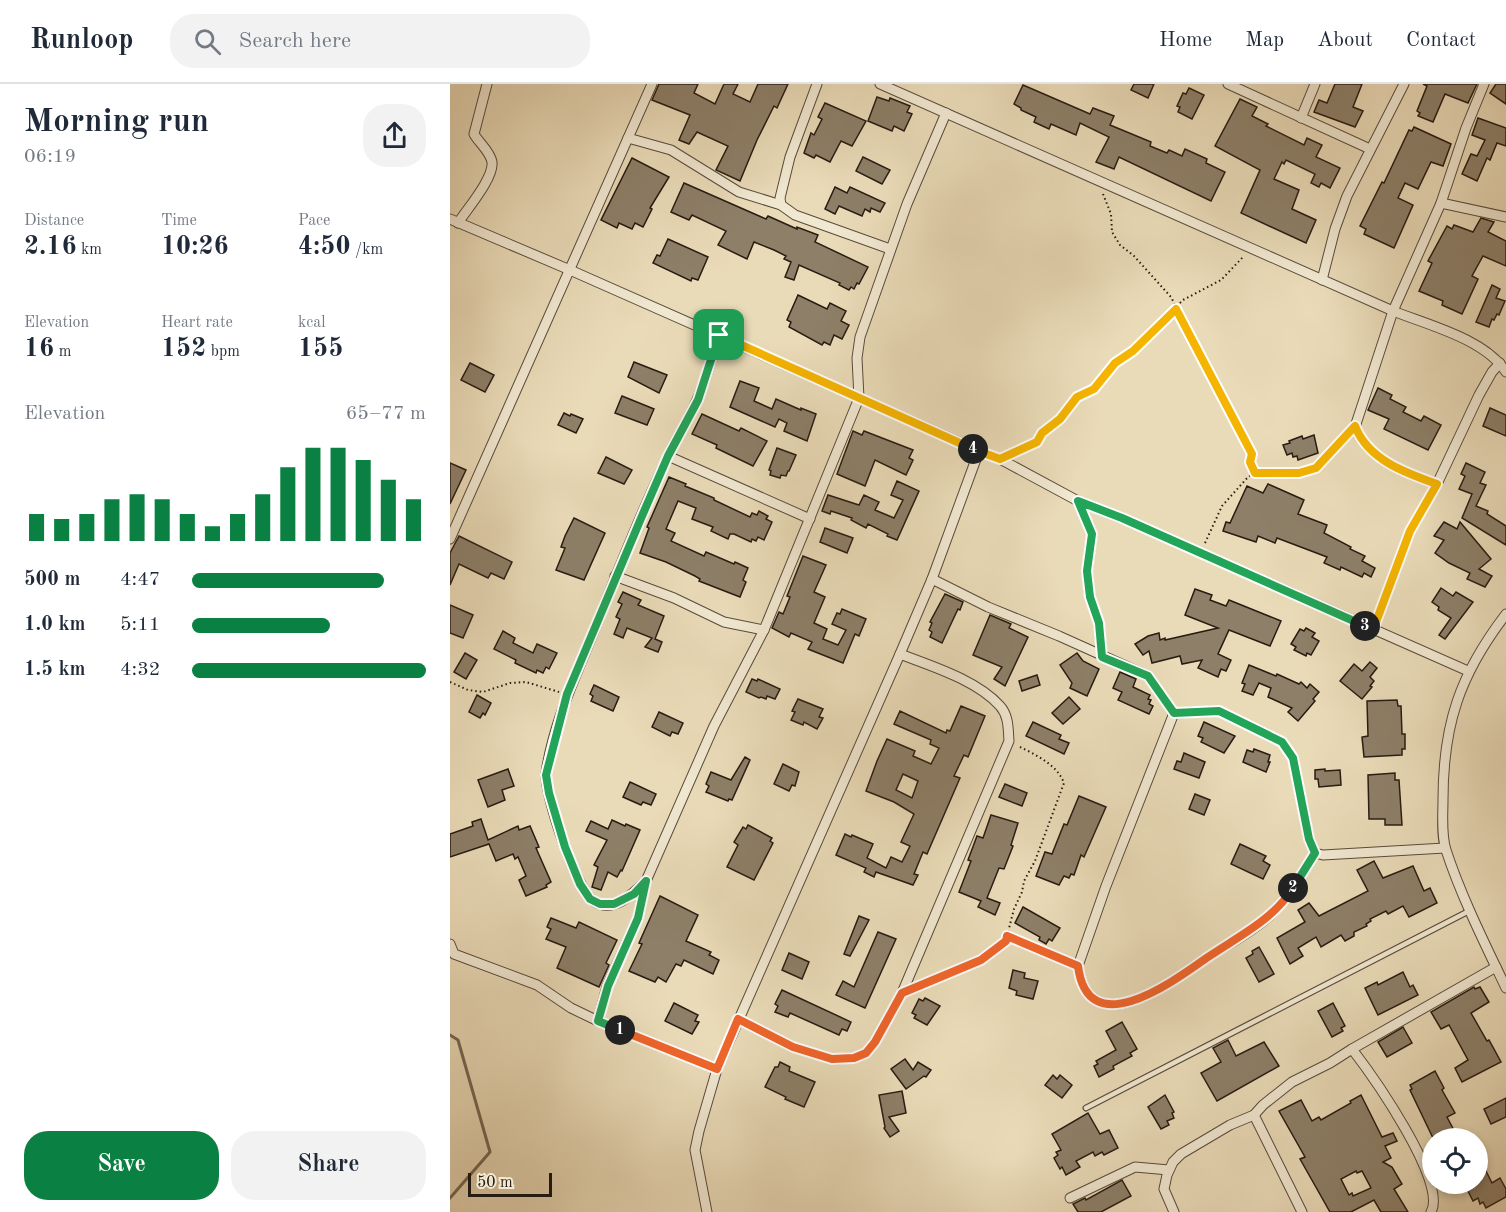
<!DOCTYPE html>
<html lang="en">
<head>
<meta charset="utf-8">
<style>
  :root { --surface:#fff; --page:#f2f2f3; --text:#1f2937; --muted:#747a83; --line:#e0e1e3; --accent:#0b8043 }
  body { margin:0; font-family:"Old Standard TT",serif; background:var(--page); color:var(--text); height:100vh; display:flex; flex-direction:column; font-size:22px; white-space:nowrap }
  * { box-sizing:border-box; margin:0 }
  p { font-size:20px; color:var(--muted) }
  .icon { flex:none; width:33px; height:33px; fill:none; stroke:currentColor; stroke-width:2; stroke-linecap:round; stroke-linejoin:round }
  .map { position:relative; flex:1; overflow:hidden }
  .sheet { display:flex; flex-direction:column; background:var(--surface); width:450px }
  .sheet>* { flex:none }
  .tools { position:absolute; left:972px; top:1044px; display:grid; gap:12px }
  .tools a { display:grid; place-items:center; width:66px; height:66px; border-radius:50%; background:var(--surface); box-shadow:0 3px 9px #0003; font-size:30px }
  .scale { position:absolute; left:18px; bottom:15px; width:84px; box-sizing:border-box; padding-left:6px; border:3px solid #281b12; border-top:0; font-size:16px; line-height:21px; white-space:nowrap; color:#281b12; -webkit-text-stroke:4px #f1e8d1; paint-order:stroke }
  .pin { position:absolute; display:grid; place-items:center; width:51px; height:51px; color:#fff; margin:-26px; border-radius:12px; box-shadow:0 3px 9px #0006 }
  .km { position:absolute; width:30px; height:30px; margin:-15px; border-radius:50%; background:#222; color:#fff; font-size:16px; line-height:30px; text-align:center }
  .round { display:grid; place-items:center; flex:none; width:63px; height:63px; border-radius:24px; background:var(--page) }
  .headline { display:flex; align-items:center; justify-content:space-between; height:102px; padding:0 24px }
  h1 { font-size:33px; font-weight:800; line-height:45px }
  .figures { display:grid; grid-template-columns:repeat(3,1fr); gap:9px; height:102px; padding:6px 24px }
  .figures div { display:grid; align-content:center }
  .figures b { font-size:26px; font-weight:800 }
  .figures small { font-size:16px; font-weight:400 }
  .figures p { font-size:16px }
  .chart { height:168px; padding:12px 24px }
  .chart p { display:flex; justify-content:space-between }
  .chart svg { width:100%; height:108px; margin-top:6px; stroke:var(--accent); stroke-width:6 }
  .button { display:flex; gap:12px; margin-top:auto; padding:12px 24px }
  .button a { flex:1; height:69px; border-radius:24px; background:var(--accent); color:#fff; font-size:24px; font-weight:800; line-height:69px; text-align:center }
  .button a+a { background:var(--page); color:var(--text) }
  ul { padding:0 24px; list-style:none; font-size:20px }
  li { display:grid; grid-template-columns:96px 72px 1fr; align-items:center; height:45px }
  li i { height:15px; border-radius:8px; background:var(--accent) }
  header { display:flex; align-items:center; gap:36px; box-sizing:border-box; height:84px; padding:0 30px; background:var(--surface); border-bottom:2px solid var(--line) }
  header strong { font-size:28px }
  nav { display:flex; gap:33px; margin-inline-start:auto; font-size:21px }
  .search { width:420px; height:54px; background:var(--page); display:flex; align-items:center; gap:15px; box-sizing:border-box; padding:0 21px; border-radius:24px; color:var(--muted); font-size:22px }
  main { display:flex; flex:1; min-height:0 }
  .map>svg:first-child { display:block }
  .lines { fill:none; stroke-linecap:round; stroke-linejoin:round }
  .stream { stroke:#756754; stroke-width:3 }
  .building { fill:#8d7f68; stroke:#281b12; stroke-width:1.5; fill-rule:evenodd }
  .lane-casing { stroke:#584b3c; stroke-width:7 }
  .street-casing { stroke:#584b3c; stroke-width:11 }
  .path { stroke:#281b12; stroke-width:2; stroke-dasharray:1.5 3; stroke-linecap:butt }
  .lane { stroke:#f1e8d1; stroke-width:4.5 }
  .street { stroke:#f1e8d1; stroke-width:9 }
  .split-1-casing { stroke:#fff; stroke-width:12 }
  .split-2-casing { stroke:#fff; stroke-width:12 }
  .split-3-casing { stroke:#fff; stroke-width:12 }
  .split-4-casing { stroke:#fff; stroke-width:12 }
  .split-5-casing { stroke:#fff; stroke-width:12 }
  .split-1 { stroke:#22a559; stroke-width:8 }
  .split-2 { stroke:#f0652b; stroke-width:8 }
  .split-3 { stroke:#22a559; stroke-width:8 }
  .split-4 { stroke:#f5b400; stroke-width:8 }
  .split-5 { stroke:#f5b400; stroke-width:8 }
</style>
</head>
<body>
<header>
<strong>Runloop</strong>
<div class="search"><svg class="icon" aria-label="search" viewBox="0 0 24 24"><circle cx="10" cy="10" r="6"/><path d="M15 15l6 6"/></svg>Search here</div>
<nav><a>Home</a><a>Map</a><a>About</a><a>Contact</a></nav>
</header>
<main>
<section class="sheet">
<div class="headline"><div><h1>Morning run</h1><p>06:19</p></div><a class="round"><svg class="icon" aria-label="share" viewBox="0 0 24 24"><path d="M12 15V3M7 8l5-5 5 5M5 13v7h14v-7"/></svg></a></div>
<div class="figures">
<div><p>Distance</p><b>2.16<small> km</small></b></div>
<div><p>Time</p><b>10:26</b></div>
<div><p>Pace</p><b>4:50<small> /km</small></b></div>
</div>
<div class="figures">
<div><p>Elevation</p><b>16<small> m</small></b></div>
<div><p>Heart rate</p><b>152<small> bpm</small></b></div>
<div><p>kcal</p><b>155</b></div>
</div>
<div class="chart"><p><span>Elevation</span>65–77 m</p>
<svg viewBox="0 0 160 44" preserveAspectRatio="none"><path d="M5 44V33M15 44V35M25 44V33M35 44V27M45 44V25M55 44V27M65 44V33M75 44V38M85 44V33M95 44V25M105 44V14M115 44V6M125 44V6M135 44V11M145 44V19M155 44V27"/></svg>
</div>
<ul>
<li><b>500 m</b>4:47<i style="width:82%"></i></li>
<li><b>1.0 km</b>5:11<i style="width:59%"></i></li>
<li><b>1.5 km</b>4:32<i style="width:100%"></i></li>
</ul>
<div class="button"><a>Save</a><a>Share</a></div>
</section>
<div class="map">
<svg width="1056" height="1128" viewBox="0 0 1056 1128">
  <rect width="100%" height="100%" fill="#eadbb8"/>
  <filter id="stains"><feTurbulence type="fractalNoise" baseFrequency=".00333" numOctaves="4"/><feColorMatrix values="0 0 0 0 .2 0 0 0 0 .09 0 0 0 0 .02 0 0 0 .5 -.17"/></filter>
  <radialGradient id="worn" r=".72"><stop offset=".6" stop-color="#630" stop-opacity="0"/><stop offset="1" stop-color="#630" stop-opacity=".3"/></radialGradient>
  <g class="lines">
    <path class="stream" d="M0 951 8 956 40 1068 0 1114"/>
  </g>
  <g class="building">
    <path d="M209 0H248L244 9 265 20 274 0H288L283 10 300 18 308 0H338L327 24 324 22 307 56 290 97 266 86 278 62 247 48 239 60 229 56 240 31 202 16Z"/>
    <path d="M684 0H704L698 14 681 6Z"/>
    <path d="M885 0H912L903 23 913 27 905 43 864 28 869 16 877 19Z"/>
    <path d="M973 0H1027L1018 19 995 10 983 38 968 32 970 29 967 27 977 2Z"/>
    <path d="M1046 0H1056V20L1040 9Z"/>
    <path d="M573 1 640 30 643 24 664 32 660 41 701 58 700 62 717 69 719 66 732 72 735 65 757 75 756 79 775 88 761 117 669 73 664 85 646 78 659 53 630 39 626 51 601 40 599 45 584 38 586 33 571 26V24L564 20Z"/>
    <path d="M739 4 754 11 742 35 728 28 730 23 727 22 733 9 736 10Z"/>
    <path d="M427 13 439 17 440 14 460 22 457 28 462 30 454 47 444 42 442 47 418 37Z"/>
    <path d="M790 15 807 23 802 32 818 40 816 42 854 61 857 54 872 61 866 73 890 84 880 104 871 99 869 103 861 99 865 90 836 76 834 80 832 78 824 95 849 106 842 125 866 136 856 159 791 129 810 86 765 62Z"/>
    <path d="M375 19 416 37 402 62 391 57 380 78 366 71 364 74 354 69 361 49 364 51 372 35 368 33Z"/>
    <path d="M1028 34 1056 44V62L1047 59 1040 76 1037 74 1027 97 1012 90 1021 70 1027 72 1035 56 1022 51Z"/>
    <path d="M964 43 1001 60 993 82 981 78 968 105 955 99 948 114 963 121 944 164 914 150 916 145 910 142 932 98 934 99 959 46 962 47Z"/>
    <path d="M413 73 440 86 432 100 406 87Z"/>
    <path d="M182 74 219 93 200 124 202 125 193 143 185 139 182 145 169 139 167 144 151 136Z"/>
    <path d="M234 99 316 135 318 132 347 145V143L368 151 365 158 418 183 409 200 407 199 404 205 401 203 399 206 389 201 390 199 349 181 344 196 335 193 341 178 334 175 336 172 324 166 304 158 297 175 268 161 276 147 242 131 239 136 221 128Z"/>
    <path d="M385 103 397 109 400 103 435 119 430 128 421 124 420 128 415 125 412 132 389 122 385 130 375 125Z"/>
    <path d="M1031 134 1044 138 1038 148 1056 157V182L1033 172 1022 192 1028 195 1012 230 992 221 993 217 969 207 982 179 978 177 997 142 1002 145 1004 141 1023 148Z"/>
    <path d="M218 155 258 173 248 196 242 194 241 197 203 179 207 171 210 172Z"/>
    <path d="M1042 201 1050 205 1046 214 1055 217 1049 231 1047 230 1044 236 1042 235 1039 243 1026 238Z"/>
    <path d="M348 211 377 225 380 219 396 227 391 237 399 241 392 255 384 251 380 261 374 258 372 261 339 243 341 238 337 236Z"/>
    <path d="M184 278 217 291 209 309 178 293Z"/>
    <path d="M20 279 44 291 35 308 11 296Z"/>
    <path d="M290 297 309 304 304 317 322 325 326 315 351 326V324L366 330 357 357 334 347 337 339 329 335 325 343 280 323Z"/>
    <path d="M928 304 942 311 940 315 956 323 953 328 971 337 974 332 991 341 978 366 934 345 939 335 918 326Z"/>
    <path d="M172 312 204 325 197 341 165 329Z"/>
    <path d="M1040 324 1056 331V352L1033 342Z"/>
    <path d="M114 329 120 332 121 330 133 335 126 349 108 341Z"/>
    <path d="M252 330 289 347 291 344 317 357 303 382 266 364 267 361 242 350Z"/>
    <path d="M403 347 412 351 414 347 463 366 459 374 463 376 456 391 425 376 415 402 387 390Z"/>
    <path d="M864 351 868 369 848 376 847 372 843 373 842 369 837 371 833 361 840 359 839 357 852 352 853 355Z"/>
    <path d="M327 364 346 371 339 387H338L336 392 331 391 330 394 320 391 321 387 319 386Z"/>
    <path d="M156 373 182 386 174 400 148 389Z"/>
    <path d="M0 379 16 386 0 420Z"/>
    <path d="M1016 379 1035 388 1030 399 1036 401 1026 422 1038 427 1037 430 1056 442V461L1012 434 1022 410 1009 405 1015 392 1011 390Z"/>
    <path d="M219 393 236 400 235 402 264 414V416L300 433 302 429 307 431 309 427 318 432 316 435 322 438 314 456 308 453 306 457 302 455 301 458 284 450H280L278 455 261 447 263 443 242 435 246 424 228 417 216 445 225 449 221 457 254 472 256 468 284 480 285 478 298 484 293 496 296 498 290 513 249 497 250 495 245 492 216 478 190 469 199 444 197 443Z"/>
    <path d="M447 397 469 407 447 456 437 452 438 450 418 440 416 444 401 436 402 434 381 427 380 430 372 427 378 411 409 421 414 411 429 418 425 426 444 434 453 416 441 411Z"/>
    <path d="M818 400 854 416 848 430 877 441 874 449 901 463 900 465 915 472 912 477 925 484 921 493 914 489 912 493 891 483 890 486 874 479 877 473 827 454 825 459 808 452 806 458 773 447 776 438 780 439 797 402 813 409Z"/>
    <path d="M124 434 155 449 134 496 106 486 115 464 111 463 115 452Z"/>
    <path d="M994 438 1007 445 1010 438 1041 475 1029 485 1042 492 1035 503 1017 495 1020 489 999 479 985 469 994 456 984 452Z"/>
    <path d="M375 444 403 454 397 469 370 458Z"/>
    <path d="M9 452 62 478 54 495 41 489 38 494 9 480 0 501V469Z"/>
    <path d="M353 472 376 481 364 508 375 513 364 539 377 545 373 555 388 561 396 546 382 540 387 529 390 530 392 525 416 535 409 552 405 550 393 579 358 565 362 558 341 549 339 553 322 544 329 528 333 530 340 513 337 512Z"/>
    <path d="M991 504 1003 512 1006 508 1023 518 995 555 989 551 1001 534 988 526 989 523 982 518Z"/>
    <path d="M745 505 762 511 760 516 776 522 779 516 831 537 820 562 779 546 768 570 781 576 776 587 771 585 768 593 748 584 752 576 732 580 730 572 702 579 699 567 693 571 685 560 698 552 709 549 710 556 715 554V556L768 544 735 531Z"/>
    <path d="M173 508 191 516 188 521 214 532 205 555 212 558 208 568 195 563 202 554 177 544 173 554 164 550 170 535 166 533 172 520 168 518Z"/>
    <path d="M495 510 513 518 510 526 508 525 492 559 480 553 482 548 479 546 482 539 480 538Z"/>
    <path d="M0 521 23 531 13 554 0 549Z"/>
    <path d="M540 531 561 540 559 544 578 553 555 602 544 595 552 583 523 571Z"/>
    <path d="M856 544 865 549 862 553 869 557 861 571 857 569 856 572 844 566 846 563 841 560 850 545 854 547Z"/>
    <path d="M53 547 65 554 63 559 83 569 87 560 107 569 99 585 96 583 93 589 87 586 86 589 65 579 66 576 44 565Z"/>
    <path d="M15 569 27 576 16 595 4 588Z"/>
    <path d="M627 569 633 577 649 585 637 612 620 604 622 599 610 581Z"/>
    <path d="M920 578 927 584 920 593 924 597 920 602 922 603 912 615 890 597 904 580 912 587Z"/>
    <path d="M799 581 826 592 827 590 849 600 851 598 857 604 860 600 869 608 863 615 865 617 848 637 838 628 842 624 818 613 821 604 809 599 803 611 792 607 795 600 792 599Z"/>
    <path d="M670 588 686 595 683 603 700 611 698 615 701 616 699 620 703 622 699 630 668 616 672 608 663 604Z"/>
    <path d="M587 591 590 601 572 607 569 597Z"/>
    <path d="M302 595 307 597 308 595 330 605 325 615 317 612 316 615 311 613 309 614 296 608Z"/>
    <path d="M144 601 169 613 163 627 141 617 143 612 140 610Z"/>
    <path d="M27 611 41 619 35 631 33 629 30 634 19 628Z"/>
    <path d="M619 613 630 625 613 640 602 629Z"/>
    <path d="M348 615 373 625 369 633 373 634 367 645 354 638 353 641 341 636 345 628 342 627Z"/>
    <path d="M947 616 948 622H951L952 650H955V665H952V671L914 673 912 653 918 652 917 617Z"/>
    <path d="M511 622 535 632 518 673 514 671 504 692 510 694 477 770 473 768 464 790 468 791 463 801 426 788 424 793 414 788 416 784 386 771 395 750 401 753 402 751 423 760 417 774 436 784 441 773 452 778 460 762 451 758 464 730 444 718 416 707 427 677 437 655 465 667 463 672 481 680 489 664 480 660 481 656 444 640 450 627 496 649 497 646 500 647ZM453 690 468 697 462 714 446 706Z"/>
    <path d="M209 628 233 639 228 650 222 648 220 652 202 643Z"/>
    <path d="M583 638 611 651 609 655 619 659 614 670 576 652Z"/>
    <path d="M754 638 785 652 774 669 751 658 753 654 748 652Z"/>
    <path d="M804 665 820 671 818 678H820L816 688 793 678 797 666 803 668Z"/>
    <path d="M734 669 755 678 749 694 724 685 727 677 731 678Z"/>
    <path d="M295 673 300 676 282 716 279 715 278 717 256 708 259 702 256 700 261 688 281 696Z"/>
    <path d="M333 680 349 688 345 702 342 701 339 707 324 700Z"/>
    <path d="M58 685 64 702 52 706 55 716 38 723 28 696Z"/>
    <path d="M875 685V687L890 686 891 701 869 703 868 695H865V686Z"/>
    <path d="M945 689V696H949L952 741H935V735H919L918 691Z"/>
    <path d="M180 698 206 710 201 721 193 718 191 721 173 713Z"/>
    <path d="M555 700 577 709 572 722 549 713Z"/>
    <path d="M745 710 760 716 754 731 739 725Z"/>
    <path d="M629 712 656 723 634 773 631 771 624 791 621 790 619 794 614 792 609 801 586 792 595 768 602 770 614 740 617 741Z"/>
    <path d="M541 731 568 739 561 761 563 762 554 785 549 784 537 814 550 819 545 831 528 823 531 817 509 808 521 777 518 776 527 752 533 754Z"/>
    <path d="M31 735 38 756 68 742 69 746 80 742 89 763 86 764 101 798 96 801 97 803 76 812 69 796 76 792 68 773 65 775 63 770 46 777 39 760 0 773V750L23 742 22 738Z"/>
    <path d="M162 736 175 742 176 740 190 746 172 787 171 786 167 793 158 788 151 806 142 803 148 783 144 781 157 756 136 747 141 737 158 745Z"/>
    <path d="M298 741 322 754 320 757 323 759 304 796 277 783 288 761 284 758 293 743 296 745Z"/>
    <path d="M790 760 816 772 813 777 820 781 813 795 781 780Z"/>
    <path d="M924 777 933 794 963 782 974 807 980 804 987 819 959 833 953 822 938 830 936 827 920 835 921 837 916 840 917 842 904 848V852L895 857 891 851 871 863 866 853 848 864 853 872 840 880 827 854 855 838 848 826 859 819 869 832 918 807 907 786Z"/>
    <path d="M210 812 248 831 236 857 261 868 259 871 269 876 263 890 234 876 231 882 226 880 216 898 208 893 205 898 179 887 192 860 189 859Z"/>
    <path d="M573 823 610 844 602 857 599 855 596 860 589 856 590 853 565 839Z"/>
    <path d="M409 832 419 836 400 872 394 870Z"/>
    <path d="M101 834 126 844 129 838 167 856 156 879 159 881 149 903 107 884 116 863 96 855 101 845 97 843Z"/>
    <path d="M428 848 446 855 415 924 386 911 393 897 404 903Z"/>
    <path d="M809 863 824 890 809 898 796 874 803 870 802 867Z"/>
    <path d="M339 869 359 878 352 895 332 886Z"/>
    <path d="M563 886 575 889 574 894 588 897 583 915 566 911 567 907 559 904Z"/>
    <path d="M953 888 960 903 963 901 968 911 928 931 915 904 927 898 928 901Z"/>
    <path d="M1024 903 1025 905 1030 903 1039 918 1021 929 1037 957 1039 956 1051 978 1012 998 1005 984 1018 976 999 941 991 945 981 928Z"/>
    <path d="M332 906 401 938 397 947 392 945 389 951 340 929 338 933 325 928 328 922 325 920Z"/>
    <path d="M475 914 490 922 477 941 464 934 466 931 462 929 469 915 473 917Z"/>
    <path d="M224 919 248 931 245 937 249 938 242 950 215 937Z"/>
    <path d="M883 919 895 942 891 944 893 947 882 953 868 927Z"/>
    <path d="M672 938 687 965 680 969 682 972 663 982 664 985 649 993 644 982 648 980 646 977 666 966 656 947Z"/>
    <path d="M953 943 962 959 937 973 928 958Z"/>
    <path d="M778 956 786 972 814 958 829 982 767 1017 751 989 771 978 763 964Z"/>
    <path d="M455 975 463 986 468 978 481 986 476 993 474 992 456 1005 441 985Z"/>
    <path d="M330 978 340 983 339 987 365 998 354 1023 335 1015 336 1013 315 1003 325 983H328Z"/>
    <path d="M985 987 994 1004 992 1006 1005 1029 997 1033 1007 1052 1002 1054H983L960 1006 962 1005 960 1001Z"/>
    <path d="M603 991 607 995 610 991 622 1001 612 1014 595 1001Z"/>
    <path d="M452 1007 456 1029 439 1033 449 1047 440 1053 434 1044 435 1043 429 1011Z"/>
    <path d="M715 1011 724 1028 722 1029 724 1034 717 1037 719 1041 711 1045 698 1023Z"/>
    <path d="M911 1011 932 1053 943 1049 947 1057 935 1062 941 1074 933 1078 942 1083 952 1100 944 1105 958 1128H931L924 1116 901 1128H880L850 1075 855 1073 829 1027 851 1016 862 1037 869 1033 871 1036 901 1019 900 1017ZM906 1087 907 1089 912 1087 921 1104 903 1112 902 1109 899 1111 891 1095Z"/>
    <path d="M1056 1014V1033L1041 1040 1034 1025Z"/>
    <path d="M638 1029 650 1050 659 1046 668 1064 654 1071 652 1068 645 1072 643 1068 626 1077 630 1083 616 1091 612 1083 610 1085 604 1074 608 1071 606 1068 611 1066 602 1050Z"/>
    <path d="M1028 1071 1042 1099 1050 1094 1056 1105V1113L1036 1124 1033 1118 1030 1120 1028 1114 1023 1117 1017 1105 1019 1104 1017 1100H1028Z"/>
    <path d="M672 1096 681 1112 651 1128H628L623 1120 635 1114 636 1116Z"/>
  </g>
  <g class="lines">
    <g class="lane-casing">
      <path id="lane" d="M636 1024 1021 826"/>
    </g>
    <g class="street-casing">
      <g id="street">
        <path d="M367 0 340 73 330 114 331 121 345 131 440 165"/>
        <path d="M430 0 943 227C978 241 1035 255 1056 288"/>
        <path d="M778 0 920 65"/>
        <path d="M851 34 865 0"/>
        <path d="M178 54 221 66 289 108 331 121"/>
        <path d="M991 119 1056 133"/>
        <path d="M0 135 120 186 529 367 550 375 628 417 672 434 1018 587"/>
        <path d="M8 139C17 125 44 94 42 78 40 67 29 59 24 50L37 0"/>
        <path d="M872 196 885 145 897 112 954 0"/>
        <path d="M269 251C262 273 256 295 247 316 239 335 227 353 218 372 190 431 166 491 142 552 124 596 103 641 96 689 94 709 126 804 142 816 162 831 182 811 196 797L264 642 314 546 409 314 407 274 410 253 457 120 496 29"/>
        <path d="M218 372 360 435"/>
        <path d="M987 400 1029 311 1042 288 1050 279"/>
        <path d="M628 417 642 450 637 487 640 513 649 539 652 573"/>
        <path d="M0 455 202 0"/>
        <path d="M165 492 224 514 274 538 314 546"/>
        <path d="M482 495 538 523 609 552 698 592 724 629 769 627 832 658 843 674 859 755 865 769 873 771 995 764"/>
        <path d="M1056 530C1010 590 993 640 993 716 993 731 991 751 996 766 1011 812 1035 860 1056 904"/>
        <path d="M923 546 960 447 987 400C956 389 918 376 905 343L943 227 991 119 1016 44 1034 0"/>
        <path d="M724 629 656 802 628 882C639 961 724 897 758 873 776 861 803 848 819 832 838 814 851 791 865 769"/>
        <path d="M0 860 4 870 87 901 121 924 148 937 267 985"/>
        <path d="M288 935 343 963 382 975 404 974 416 969 425 958 452 909 559 657C558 645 559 632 550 622 527 596 481 582 450 570"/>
        <path d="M148 937 157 902 188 834 195 800"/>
        <path d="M902 965C922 991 998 1098 981 1128"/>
        <path d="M804 1031 852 1128"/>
        <path d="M620 1114 685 1083 719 1086"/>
        <path d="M257 1128 245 1066 249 1047 267 985 450 570 482 495 529 367"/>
        <path d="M724 1128 714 1105 717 1091 723 1078 731 1070 780 1041 804 1031 813 1021 842 998 880 979 902 965 1046 883"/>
      </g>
    </g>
    <g class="path">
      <path d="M653 110 661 130 662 148 670 161 684 172 721 213 800 365C804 374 798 381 805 389"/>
      <path d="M562 370 587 358 592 349 610 335 627 313 644 305 665 279 683 267 733 216 771 196 793 173"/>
      <path d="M755 459 772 422 798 393 805 389H849L866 384 897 351"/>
      <path d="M0 598 18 606 33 608 60 599 76 598 109 608"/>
      <path d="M557 852 564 825 572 808 574 797 585 777 614 699C607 680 584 670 568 662"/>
      <path d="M466 903 531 876 556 857 557 852 620 879"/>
    </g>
    <use href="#lane" class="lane"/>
    <use href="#street" class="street"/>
  </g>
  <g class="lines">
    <g class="split-1-casing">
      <path id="split-1" d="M170 946 148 937 158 902 188 834 196 797 184 810 164 820H150L140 815 130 800 115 763 99 709 96 691 117 610 192 432 218 372 248 316 269 251"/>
    </g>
    <g class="split-2-casing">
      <path id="split-2" d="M170 946 267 985 288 935 343 963 382 975 404 974 416 969 425 958 452 909 531 876 556 857 557 852 628 882C638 961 724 897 758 873 789 852 823 836 843 804"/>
    </g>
    <g class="split-3-casing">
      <path id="split-3" d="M843 804 865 769 859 755 843 674 832 658 769 627 724 629 698 592 652 573 649 539 640 513 637 487 642 450 628 417 672 434 915 542"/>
    </g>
    <g class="split-4-casing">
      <path id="split-4" d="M523 365 550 375 587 358 592 349 610 335 627 313 644 305 665 279 683 267 726 225 802 370 800 378 805 389H849L866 384 905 342C918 376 956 389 987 400L960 447 923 546 915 542"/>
    </g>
    <g class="split-5-casing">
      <path id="split-5" d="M269 251 523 365"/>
    </g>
    <use href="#split-1" class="split-1"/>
    <use href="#split-2" class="split-2"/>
    <use href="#split-3" class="split-3"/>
    <use href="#split-4" class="split-4"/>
    <use href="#split-5" class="split-5"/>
  </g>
  <rect width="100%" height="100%" filter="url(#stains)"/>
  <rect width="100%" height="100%" fill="url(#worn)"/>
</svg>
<div class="tools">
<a><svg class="icon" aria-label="locate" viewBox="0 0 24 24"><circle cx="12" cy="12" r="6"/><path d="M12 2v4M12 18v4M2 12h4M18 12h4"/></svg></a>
</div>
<div class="scale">50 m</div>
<div class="pin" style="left:269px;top:251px;background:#1e9e55"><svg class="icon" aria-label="arrive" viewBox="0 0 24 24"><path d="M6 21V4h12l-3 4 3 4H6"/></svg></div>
<b class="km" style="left:170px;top:946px">1</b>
<b class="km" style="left:843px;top:804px">2</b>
<b class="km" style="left:915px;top:542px">3</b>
<b class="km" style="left:523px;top:365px">4</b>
</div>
</main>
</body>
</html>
